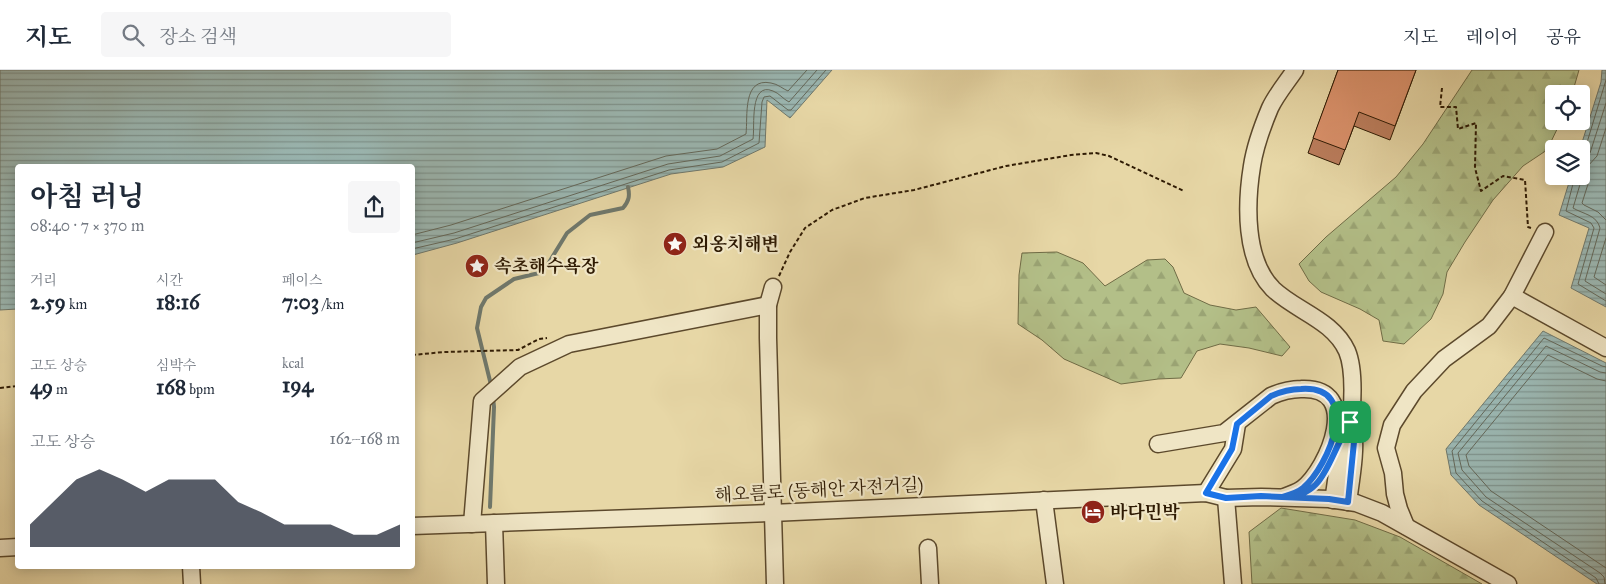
<!DOCTYPE html>
<html lang="ko">
<head>
<meta charset="utf-8">
<style>
  :root { --surface:#fff; --page:#f6f6f7; --text:#1f2937; --muted:#747a83; --line:#e0e1e3; --accent:#111827 }
  body { margin:0; font-family:"IM FELL Great Primer","Noto Serif KR",serif; background:var(--page); color:var(--text); height:100vh; display:flex; flex-direction:column; font-size:19px; white-space:nowrap }
  * { box-sizing:border-box; margin:0 }
  p { font-size:16px; color:var(--muted) }
  .icon { flex:none; width:28px; height:28px; fill:none; stroke:currentColor; stroke-width:2; stroke-linecap:round; stroke-linejoin:round }
  .map { position:relative; flex:1; overflow:hidden }
  .panel { position:absolute; left:15px; top:94px; width:400px; height:405px; display:flex; flex-direction:column; background:var(--surface); border-radius:5px; box-shadow:0 2px 12px #0003 }
  .panel>* { flex:none }
  .tools { position:absolute; left:1545px; top:15px; display:grid; gap:10px }
  .tools a { display:grid; place-items:center; width:45px; height:45px; border-radius:5px; background:var(--surface); box-shadow:0 2px 12px #0003; font-size:25px }
  .pin { position:absolute; display:grid; place-items:center; width:42px; height:42px; color:#fff; margin:-21px; border-radius:10px; box-shadow:0 2px 8px #0006 }
  .round { display:grid; place-items:center; flex:none; width:52px; height:52px; border-radius:5px; background:var(--page) }
  .headline { display:flex; align-items:center; justify-content:space-between; height:85px; padding:0 15px }
  h1 { font-size:28px; font-weight:700; line-height:38px }
  .figures { display:grid; grid-template-columns:repeat(3,1fr); gap:8px; height:85px; padding:5px 15px }
  .figures div { display:grid; align-content:center }
  .figures b { font-size:21px; font-weight:700 }
  .figures small { font-size:14px; font-weight:400 }
  .figures p { font-size:14px }
  .chart { height:140px; padding:10px 15px }
  .chart p { display:flex; justify-content:space-between }
  .chart svg { width:100%; height:90px; margin-top:5px; fill:var(--accent); opacity:.7 }
  header { display:flex; align-items:center; gap:30px; box-sizing:border-box; height:70px; padding:0 25px; background:var(--surface); border-bottom:1px solid var(--line) }
  header strong { font-size:24px }
  nav { display:flex; gap:28px; margin-inline-start:auto; font-size:18px }
  .search { width:350px; height:45px; background:var(--page); display:flex; align-items:center; gap:12px; box-sizing:border-box; padding:0 18px; border-radius:5px; color:var(--muted); font-size:19px }
  .map>svg:first-child { display:block }
  .forest { fill:url(#forest-firs); stroke:#706c46 }
  .water { fill:url(#water-rules); stroke:#6f786c }
  .lines { fill:none; stroke-linecap:round; stroke-linejoin:round }
  .shore { stroke:#64685a; stroke-width:1 }
  .stream { stroke:#6f786c; stroke-width:4 }
  .minor-casing { stroke:#5c492c; stroke-width:19 }
  .path { stroke:#2e1a03; stroke-width:2; stroke-dasharray:4 2.5; stroke-linecap:butt }
  .minor { stroke:#efe5c5; stroke-width:16 }
  .wall { fill:#bb7d5c; stroke:#2e1a03 }
  .building { fill:#da916b; stroke:#2e1a03 }
  .route-casing { stroke:#fff; stroke-width:10 }
  .route { stroke:#1a73e8; stroke-width:6 }
  .labels { text-anchor:middle; dominant-baseline:central; stroke-width:4.5; stroke-linejoin:round; paint-order:stroke }
  .poi-label { font-size:18px; font-weight:bold; fill:#2e1a03; stroke:#efe5c5; text-anchor:start }
  .street-label { font-size:18px; fill:#2e1a03; stroke:#efe5c5 }
</style>
</head>
<body>
<header>
<strong>지도</strong>
<div class="search"><svg class="icon" aria-label="search" viewBox="0 0 24 24"><circle cx="10" cy="10" r="6"/><path d="M15 15l6 6"/></svg>장소 검색</div>
<nav><a>지도</a><a>레이어</a><a>공유</a></nav>
</header>
<div class="map">
<svg width="1606" height="514" viewBox="0 0 1606 514">
  <defs>
    <pattern id="forest-firs" width="22" height="20" patternUnits="userSpaceOnUse" patternTransform="scale(1.25)"><rect width="22" height="20" fill="#b3bf88"/><path d="M5 1l3.5 6h-7zM16 11l3.5 6h-7z" fill="#9aa474"/></pattern>
    <pattern id="water-rules" width="6" height="5" patternUnits="userSpaceOnUse" patternTransform="scale(1.25)"><rect width="6" height="5" fill="#9bb7b2"/><path d="M0 2.5h6" fill="none" stroke="#7f948f"/></pattern>
  </defs>
  <rect width="100%" height="100%" fill="#e7d7a6"/>
  <filter id="stains"><feTurbulence type="fractalNoise" baseFrequency=".004" numOctaves="4"/><feColorMatrix values="0 0 0 0 .2 0 0 0 0 .09 0 0 0 0 .02 0 0 0 .5 -.17"/></filter>
  <radialGradient id="worn" r=".72"><stop offset=".6" stop-color="#630" stop-opacity="0"/><stop offset="1" stop-color="#630" stop-opacity=".3"/></radialGradient>
  <g class="forest">
    <path d="M1472 0H1579L1572 24H1554V51H1561L1547 80 1523 96 1493 130 1465 172 1447 202 1443 224 1431 249 1404 274 1383 271 1379 250 1360 239 1321 222 1309 211 1299 194 1326 167 1396 107 1423 74Z"/>
    <path d="M1057 182 1083 193 1105 216 1147 190 1165 189 1173 197 1184 223 1210 235 1236 240 1256 237 1290 277 1282 286 1249 278 1220 274 1197 281 1181 308 1158 309 1121 314 1064 289 1042 270 1018 254 1019 205 1022 183Z"/>
    <path d="M1281 438 1355 450 1400 467 1482 514H1252L1249 462Z"/>
  </g>
  <g class="water">
    <path d="M0 0H832L790 48 767 30 765 77 723 97 671 104 457 173 413 185 412 96H18L17 239 0 240Z"/>
    <path d="M1602 0H1606V237L1571 218 1589 158 1559 145 1571 106H1581V79H1580L1601 12Z"/>
    <path d="M1543 261 1606 293V514H1597L1479 435 1451 405 1446 379Z"/>
  </g>
  <g class="lines">
    <g class="shore">
      <path d="M1606 58 1597 86 1587 97 1589 111 1582 133 1584 135 1598 142 1606 150"/>
      <path d="M1581 83 1585 79 1606 10"/>
      <path d="M1581 90 1586 88 1590 83 1606 33"/>
      <path d="M1581 104V111L1573 138C1583 144 1597 145 1600 158L1585 211 1606 224"/>
      <path d="M1575 106 1566 141 1591 153 1594 158 1578 214 1606 231"/>
      <path d="M412 165 451 155 666 86 717 79 746 64C748 47 742 7 771 13 778 14 783 19 788 21L807 0"/>
      <path d="M1606 168 1594 207 1606 215"/>
      <path d="M412 173 454 163 668 94 720 86 753 69C755 57 749 11 773 21 779 23 783 29 789 32L817 0"/>
      <path d="M412 179 455 169 669 100 722 92 759 73 762 32 764 27 770 26 788 40H791L826 0"/>
      <path d="M1606 311 1597 309 1548 285 1466 385 1469 396 1491 421 1606 498"/>
      <path d="M1599 514 1596 508 1482 431 1456 403 1452 381 1544 268 1602 296 1606 297"/>
      <path d="M1605 514 1604 507 1600 503 1486 427 1462 400 1458 383 1546 276 1600 302 1606 303"/>
    </g>
    <g class="stream">
      <path d="M491 315 477 258 481 237 486 228 514 209 539 203 548 194 567 163 590 145 623 138C629 131 630 126 628 117"/>
      <path d="M490 437 494 337 493 327"/>
    </g>
    <g class="minor-casing">
      <g id="minor">
        <path d="M1295 0C1287 12 1276 25 1270 38 1262 57 1255 76 1252 96 1246 133 1244 190 1273 219 1296 241 1333 250 1347 281 1355 300 1353 339 1349 360 1347 368 1342 376 1340 385 1337 399 1336 415 1333 430"/>
        <path d="M773 217 768 235V268L775 514"/>
        <path d="M1512 226 1606 278"/>
        <path d="M1158 374 1224 363 1271 326C1280 322 1291 319 1301 319 1363 316 1329 398 1302 419 1296 423 1290 425 1284 427"/>
        <path d="M1206 423 1233 379 1237 354"/>
        <path d="M1226 428 1233 514"/>
        <path d="M1044 430 1055 514"/>
        <path d="M1348 432C1350 416 1358 372 1352 359"/>
        <path d="M494 453 496 514"/>
        <path d="M472 454 482 331 520 297 569 274 768 235"/>
        <path d="M412 456 772 443 1206 423 1226 428 1261 427 1329 429 1356 433 1382 443 1508 514"/>
        <path d="M1406 456 1399 439 1395 424 1393 403 1386 378 1392 355 1414 321 1444 289 1489 256 1512 226 1545 162"/>
        <path d="M0 478 18 477"/>
        <path d="M928 478 930 514"/>
        <path d="M191 496 192 514"/>
      </g>
    </g>
    <g class="path">
      <path d="M1442 18 1440 37H1456L1458 59 1476 53 1475 98 1481 121 1503 106 1525 110 1528 157 1531 158"/>
      <path d="M779 206 790 182 805 158 832 140 865 128 914 120 1006 96 1071 85 1096 83 1109 86 1184 121"/>
      <path d="M412 285 444 282 518 280 539 269 547 268"/>
      <path d="M0 318 18 316"/>
    </g>
    <use href="#minor" class="minor"/>
  </g>
  <path class="wall" d="M1338 0H1416L1390 70 1354 56 1339 95 1308 83Z"/>
  <path class="building" d="M1338 0H1416L1395 56 1359 42 1345 80 1313 68Z"/>
  <g class="lines">
    <g class="route-casing">
      <path id="route" d="M1350 352C1348 358 1343 363 1341 369 1326 398 1320 428 1282 427 1289 425 1297 423 1303 418 1329 396 1363 315 1301 319 1291 319 1280 322 1271 326L1237 354 1232 379 1206 423 1226 428 1261 426 1329 429 1348 432 1354 372V363L1350 352"/>
    </g>
    <use href="#route" class="route"/>
  </g>
  <defs>
    <g id="sight-disc" transform="scale(1.25)"><circle r="9.5" fill="#8f2418" stroke="#efe5c5"/><path d="M0-6L1.8-2.2L6-1.7L2.9 1.2L3.7 5.4L0 3.3L-3.7 5.4L-2.9 1.2L-6-1.7L-1.8-2.2Z" fill="#fff"/></g>
    <g id="hotel-disc" transform="scale(1.25)"><circle r="9.5" fill="#8f2418" stroke="#efe5c5"/><path d="M-6-4.5h1.5V1H6V5H4.5V3h-9V5H-6ZM-4 0a1.8 1.8 0 1 1 3.6 0ZM.5 0V-2.5h3Q6-2.5 6 0Z" fill="#fff"/></g>
  </defs>
  <g fill-rule="evenodd">
    <use href="#sight-disc" x="675" y="174"/>
    <use href="#sight-disc" x="477" y="196"/>
    <use href="#hotel-disc" x="1093" y="442"/>
  </g>
  <g class="labels">
    <g class="poi-label">
      <text x="692" y="174">외옹치해변</text>
      <text x="494" y="196">속초해수욕장</text>
      <text x="1110" y="442">바다민박</text>
    </g>
    <g class="street-label">
      <text transform="translate(819 420) rotate(-3)">해오름로 (동해안 자전거길)</text>
    </g>
  </g>
  <rect width="100%" height="100%" filter="url(#stains)"/>
  <rect width="100%" height="100%" fill="url(#worn)"/>
</svg>
<div class="tools">
<a><svg class="icon" aria-label="locate" viewBox="0 0 24 24"><circle cx="12" cy="12" r="6"/><path d="M12 2v4M12 18v4M2 12h4M18 12h4"/></svg></a>
<a><svg class="icon" aria-label="layers" viewBox="0 0 24 24"><path d="M12 4l9 5-9 5-9-5zM3 14l9 5 9-5"/></svg></a>
</div>
<div class="pin" style="left:1350px;top:352px;background:#1e9e55"><svg class="icon" aria-label="arrive" viewBox="0 0 24 24"><path d="M6 21V4h12l-3 4 3 4H6"/></svg></div>
<section class="panel">
<div class="headline"><div><h1>아침 러닝</h1><p>08:40 · 7 × 370 m</p></div><a class="round"><svg class="icon" aria-label="share" viewBox="0 0 24 24"><path d="M12 15V3M7 8l5-5 5 5M5 13v7h14v-7"/></svg></a></div>
<div class="figures">
<div><p>거리</p><b>2.59<small> km</small></b></div>
<div><p>시간</p><b>18:16</b></div>
<div><p>페이스</p><b>7:03<small> /km</small></b></div>
</div>
<div class="figures">
<div><p>고도 상승</p><b>49<small> m</small></b></div>
<div><p>심박수</p><b>168<small> bpm</small></b></div>
<div><p>kcal</p><b>194</b></div>
</div>
<div class="chart"><p><span>고도 상승</span>162–168 m</p>
<svg viewBox="0 0 160 44" preserveAspectRatio="none"><path d="M0 44V33L10 22L20 11L30 6L40 11L50 17L60 11L70 11L80 11L90 22L100 27L110 33L120 33L130 33L140 38L150 38L160 33V44z"/></svg>
</div>
</section>
</div>
</body>
</html>
